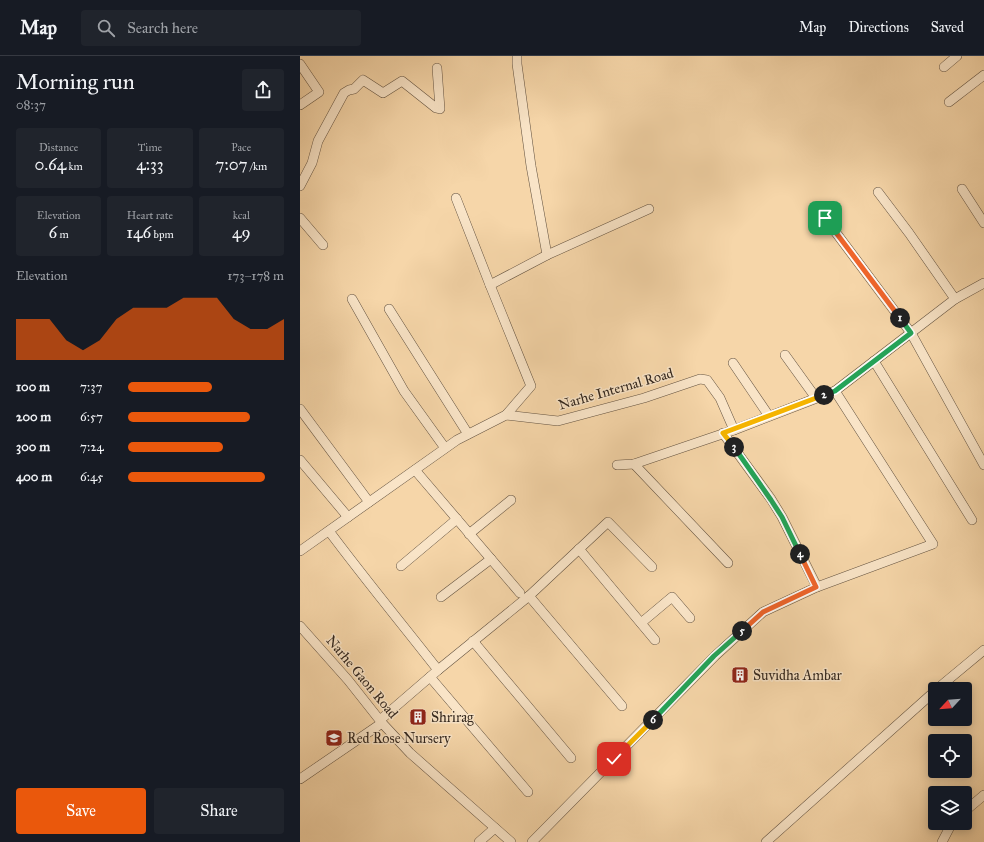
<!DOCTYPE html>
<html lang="en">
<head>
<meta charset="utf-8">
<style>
  :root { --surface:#171b24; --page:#20242c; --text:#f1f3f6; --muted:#9ea1a6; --line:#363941; --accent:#ea580c }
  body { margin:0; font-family:"IM FELL Great Primer",serif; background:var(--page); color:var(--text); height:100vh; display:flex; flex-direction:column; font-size:15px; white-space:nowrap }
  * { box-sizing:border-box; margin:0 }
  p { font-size:13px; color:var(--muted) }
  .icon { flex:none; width:22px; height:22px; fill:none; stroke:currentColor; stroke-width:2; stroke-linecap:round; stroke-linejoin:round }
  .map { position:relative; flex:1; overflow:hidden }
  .drawer { display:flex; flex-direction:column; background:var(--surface); width:300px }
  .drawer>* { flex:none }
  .needle { width:26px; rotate:244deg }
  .tools { position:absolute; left:628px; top:626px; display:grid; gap:8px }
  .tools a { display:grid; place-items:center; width:44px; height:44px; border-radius:4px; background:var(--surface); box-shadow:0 2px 10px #0003; font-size:20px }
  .pin { position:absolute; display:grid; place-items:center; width:34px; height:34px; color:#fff; margin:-17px; border-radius:8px; box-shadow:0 2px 6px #0006 }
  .km { position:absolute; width:20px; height:20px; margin:-10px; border-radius:50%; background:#222; color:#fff; font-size:11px; line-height:20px; text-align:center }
  .round { display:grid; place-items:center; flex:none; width:42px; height:42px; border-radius:4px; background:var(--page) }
  .headline { display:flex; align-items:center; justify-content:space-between; height:68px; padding:0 16px }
  h1 { font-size:22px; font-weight:600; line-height:30px }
  .stats { display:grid; grid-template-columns:repeat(3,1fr); gap:6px; height:68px; padding:4px 16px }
  .stats div { display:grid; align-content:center; border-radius:4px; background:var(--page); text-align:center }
  .stats b { font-size:17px; font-weight:600 }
  .stats small { font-size:11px; font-weight:400 }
  .stats p { font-size:11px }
  .chart { height:112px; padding:8px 16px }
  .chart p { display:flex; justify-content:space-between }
  .chart svg { width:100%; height:72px; margin-top:4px; fill:var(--accent); opacity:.7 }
  .cta { display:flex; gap:8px; margin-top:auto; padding:8px 16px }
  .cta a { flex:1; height:46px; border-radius:4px; background:var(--accent); color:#fff; font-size:16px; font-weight:600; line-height:46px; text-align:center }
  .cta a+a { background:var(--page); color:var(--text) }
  ul { padding:0 16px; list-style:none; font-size:13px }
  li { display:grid; grid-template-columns:64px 48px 1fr; align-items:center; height:30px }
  li i { height:10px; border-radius:5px; background:var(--accent) }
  header { display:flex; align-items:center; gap:24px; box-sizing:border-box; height:56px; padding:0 20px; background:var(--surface); border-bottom:1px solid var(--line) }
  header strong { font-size:19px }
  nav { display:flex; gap:22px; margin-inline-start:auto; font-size:14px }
  .search { width:280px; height:36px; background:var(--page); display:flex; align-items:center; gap:10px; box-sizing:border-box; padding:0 14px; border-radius:4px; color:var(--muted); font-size:15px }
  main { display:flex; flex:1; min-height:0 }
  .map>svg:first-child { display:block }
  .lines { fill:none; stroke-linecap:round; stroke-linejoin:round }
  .minor-casing { stroke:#645341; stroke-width:10 }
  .minor { stroke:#f9e4c7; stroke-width:9 }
  .split-1-casing { stroke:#fff; stroke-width:8 }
  .split-2-casing { stroke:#fff; stroke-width:8 }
  .split-3-casing { stroke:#fff; stroke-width:8 }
  .split-4-casing { stroke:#fff; stroke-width:8 }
  .split-5-casing { stroke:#fff; stroke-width:8 }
  .split-6-casing { stroke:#fff; stroke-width:8 }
  .split-7-casing { stroke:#fff; stroke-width:8 }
  .split-1 { stroke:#f0652b; stroke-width:5 }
  .split-2 { stroke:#22a559; stroke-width:5 }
  .split-3 { stroke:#f5b400; stroke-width:5 }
  .split-4 { stroke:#22a559; stroke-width:5 }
  .split-5 { stroke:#f0652b; stroke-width:5 }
  .split-6 { stroke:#22a559; stroke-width:5 }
  .split-7 { stroke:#f5b400; stroke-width:5 }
  .labels { text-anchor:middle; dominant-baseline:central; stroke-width:3; stroke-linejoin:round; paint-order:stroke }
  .street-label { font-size:14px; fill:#33271e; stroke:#f9e4c7 }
  .poi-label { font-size:14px; fill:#33271e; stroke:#f9e4c7; text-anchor:start }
</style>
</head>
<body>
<header>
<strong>Map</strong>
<div class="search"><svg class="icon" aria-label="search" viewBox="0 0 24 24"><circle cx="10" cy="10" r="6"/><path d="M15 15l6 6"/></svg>Search here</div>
<nav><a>Map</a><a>Directions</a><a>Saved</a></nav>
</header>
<main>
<section class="drawer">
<div class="headline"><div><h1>Morning run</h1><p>08:37</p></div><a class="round"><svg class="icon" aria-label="share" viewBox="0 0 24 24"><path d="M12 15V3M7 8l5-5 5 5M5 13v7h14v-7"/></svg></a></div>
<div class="stats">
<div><p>Distance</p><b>0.64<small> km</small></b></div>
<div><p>Time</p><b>4:33</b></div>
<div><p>Pace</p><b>7:07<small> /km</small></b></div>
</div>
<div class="stats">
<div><p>Elevation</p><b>6<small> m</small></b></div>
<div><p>Heart rate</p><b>146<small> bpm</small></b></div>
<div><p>kcal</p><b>49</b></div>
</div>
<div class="chart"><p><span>Elevation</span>173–178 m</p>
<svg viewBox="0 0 160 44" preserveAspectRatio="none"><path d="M0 44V19L10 19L20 19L30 32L40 38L50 32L60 19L70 12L80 12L90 12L100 6L110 6L120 6L130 19L140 25L150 25L160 19V44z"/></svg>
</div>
<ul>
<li><b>100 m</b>7:37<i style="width:54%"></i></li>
<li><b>200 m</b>6:57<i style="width:78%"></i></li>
<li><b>300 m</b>7:24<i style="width:61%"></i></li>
<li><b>400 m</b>6:45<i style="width:88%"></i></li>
</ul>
<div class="cta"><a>Save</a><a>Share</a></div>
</section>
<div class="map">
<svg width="684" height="786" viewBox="0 0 684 786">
  <rect width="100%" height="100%" fill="#f6d6a9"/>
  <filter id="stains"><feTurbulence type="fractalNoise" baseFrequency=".005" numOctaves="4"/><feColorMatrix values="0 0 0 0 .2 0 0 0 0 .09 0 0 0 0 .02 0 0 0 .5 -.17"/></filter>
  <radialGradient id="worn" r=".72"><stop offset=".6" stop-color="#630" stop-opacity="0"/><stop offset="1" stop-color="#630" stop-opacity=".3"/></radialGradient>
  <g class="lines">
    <g class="minor-casing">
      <g id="minor">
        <path d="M0 8 19 36 0 49"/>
        <path d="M644 11 657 0"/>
        <path d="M649 46 684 19"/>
        <path d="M0 130 12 107 18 85 44 37 49 34 54 33 63 24 83 37 102 25 136 52 140 53 137 12"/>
        <path d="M662 133 684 167"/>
        <path d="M578 136 609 177 655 243"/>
        <path d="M156 142 190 229 231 330 206 359"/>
        <path d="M0 162 23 189"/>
        <path d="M525 162 611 277 684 409"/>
        <path d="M247 199 349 153"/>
        <path d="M190 229 247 199 231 110 217 8V0"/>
        <path d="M52 243 104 335 145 392"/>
        <path d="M89 253 168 378"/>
        <path d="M485 299 516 342"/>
        <path d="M574 305 672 464"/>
        <path d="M433 307 469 360"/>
        <path d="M0 353 69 446"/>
        <path d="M423 377 471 443 482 461 517 531"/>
        <path d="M0 404 48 461"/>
        <path d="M334 408 428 507"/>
        <path d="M317 409 334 408 434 374 535 335 655 243 684 227"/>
        <path d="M115 414 220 537"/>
        <path d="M29 475C64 522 102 568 138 614"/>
        <path d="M169 478 211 444"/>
        <path d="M279 493 355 584"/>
        <path d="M0 495 157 384 206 359 258 365 344 342 400 323 407 324 420 342 434 374"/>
        <path d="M101 510 157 463"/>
        <path d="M229 540 322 650"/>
        <path d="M141 541 191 503"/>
        <path d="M341 567 372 541 390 562"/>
        <path d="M0 570 48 624 82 667 110 697 211 786"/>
        <path d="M173 585 271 702"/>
        <path d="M130 621 228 736"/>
        <path d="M637 633 684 594"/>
        <path d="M80 664 138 614 229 540 308 466 352 511"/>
        <path d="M0 723 82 667"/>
        <path d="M665 755 684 739"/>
        <path d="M179 786 195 772"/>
        <path d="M232 786 415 600 463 556 517 531 633 488 535 335"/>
        <path d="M466 786 635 635"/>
        <path d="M642 786 652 767"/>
      </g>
    </g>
    <use href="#minor" class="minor"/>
  </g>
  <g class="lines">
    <g class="split-1-casing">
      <path id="split-1" d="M525 162 600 262"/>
    </g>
    <g class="split-2-casing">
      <path id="split-2" d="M524 339 535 335 611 277 600 262"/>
    </g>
    <g class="split-3-casing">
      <path id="split-3" d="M434 391 423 377 524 339"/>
    </g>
    <g class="split-4-casing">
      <path id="split-4" d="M434 391 471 444 482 461 500 498"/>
    </g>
    <g class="split-5-casing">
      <path id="split-5" d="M442 575 463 556 516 531 500 498"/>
    </g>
    <g class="split-6-casing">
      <path id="split-6" d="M353 664 414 600 442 575"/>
    </g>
    <g class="split-7-casing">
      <path id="split-7" d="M314 703 353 664"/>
    </g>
    <use href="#split-1" class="split-1"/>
    <use href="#split-2" class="split-2"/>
    <use href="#split-3" class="split-3"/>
    <use href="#split-4" class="split-4"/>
    <use href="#split-5" class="split-5"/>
    <use href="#split-6" class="split-6"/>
    <use href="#split-7" class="split-7"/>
  </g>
  <defs>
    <g id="building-square" transform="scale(0.9)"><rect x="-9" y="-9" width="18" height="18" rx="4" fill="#8f2418" stroke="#f9e4c7"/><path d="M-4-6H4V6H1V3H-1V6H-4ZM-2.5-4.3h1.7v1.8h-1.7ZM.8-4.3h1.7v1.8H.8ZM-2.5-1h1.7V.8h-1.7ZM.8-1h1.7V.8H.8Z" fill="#fff"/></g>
    <g id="school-square" transform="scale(0.9)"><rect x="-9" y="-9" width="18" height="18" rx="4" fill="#8f2418" stroke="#f9e4c7"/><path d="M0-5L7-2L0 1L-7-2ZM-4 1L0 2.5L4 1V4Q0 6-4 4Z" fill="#fff"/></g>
  </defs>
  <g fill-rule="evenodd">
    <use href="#building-square" x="440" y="619"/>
    <use href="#building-square" x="118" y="661"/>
    <use href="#school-square" x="34" y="682"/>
  </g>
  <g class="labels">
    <g class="street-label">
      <text transform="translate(316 333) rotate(-16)">Narhe Internal Road</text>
      <text transform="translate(62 621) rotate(50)">Narhe Gaon Road</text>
    </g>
    <g class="poi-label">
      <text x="453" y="619">Suvidha Ambar</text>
      <text x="131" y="661">Shrirag</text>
      <text x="47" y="682">Red Rose Nursery</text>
    </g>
  </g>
  <rect width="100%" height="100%" filter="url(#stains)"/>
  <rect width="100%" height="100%" fill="url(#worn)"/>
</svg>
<div class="tools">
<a><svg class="needle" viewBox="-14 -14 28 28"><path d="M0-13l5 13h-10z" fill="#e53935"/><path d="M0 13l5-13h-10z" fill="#9ea1a6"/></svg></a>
<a><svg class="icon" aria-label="locate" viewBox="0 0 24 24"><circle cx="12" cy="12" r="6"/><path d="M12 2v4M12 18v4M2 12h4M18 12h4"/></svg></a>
<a><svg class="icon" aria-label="layers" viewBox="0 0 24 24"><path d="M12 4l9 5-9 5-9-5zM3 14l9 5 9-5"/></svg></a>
</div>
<div class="pin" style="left:525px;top:162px;background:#1e9e55"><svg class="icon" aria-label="arrive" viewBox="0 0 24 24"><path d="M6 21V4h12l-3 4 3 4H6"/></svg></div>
<div class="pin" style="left:314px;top:703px;background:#d93025"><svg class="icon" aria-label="check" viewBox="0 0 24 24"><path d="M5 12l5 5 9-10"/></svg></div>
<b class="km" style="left:600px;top:262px">1</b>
<b class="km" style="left:524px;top:339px">2</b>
<b class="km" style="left:434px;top:391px">3</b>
<b class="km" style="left:500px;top:498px">4</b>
<b class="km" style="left:442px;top:575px">5</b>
<b class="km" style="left:353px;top:664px">6</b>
</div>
</main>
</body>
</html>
